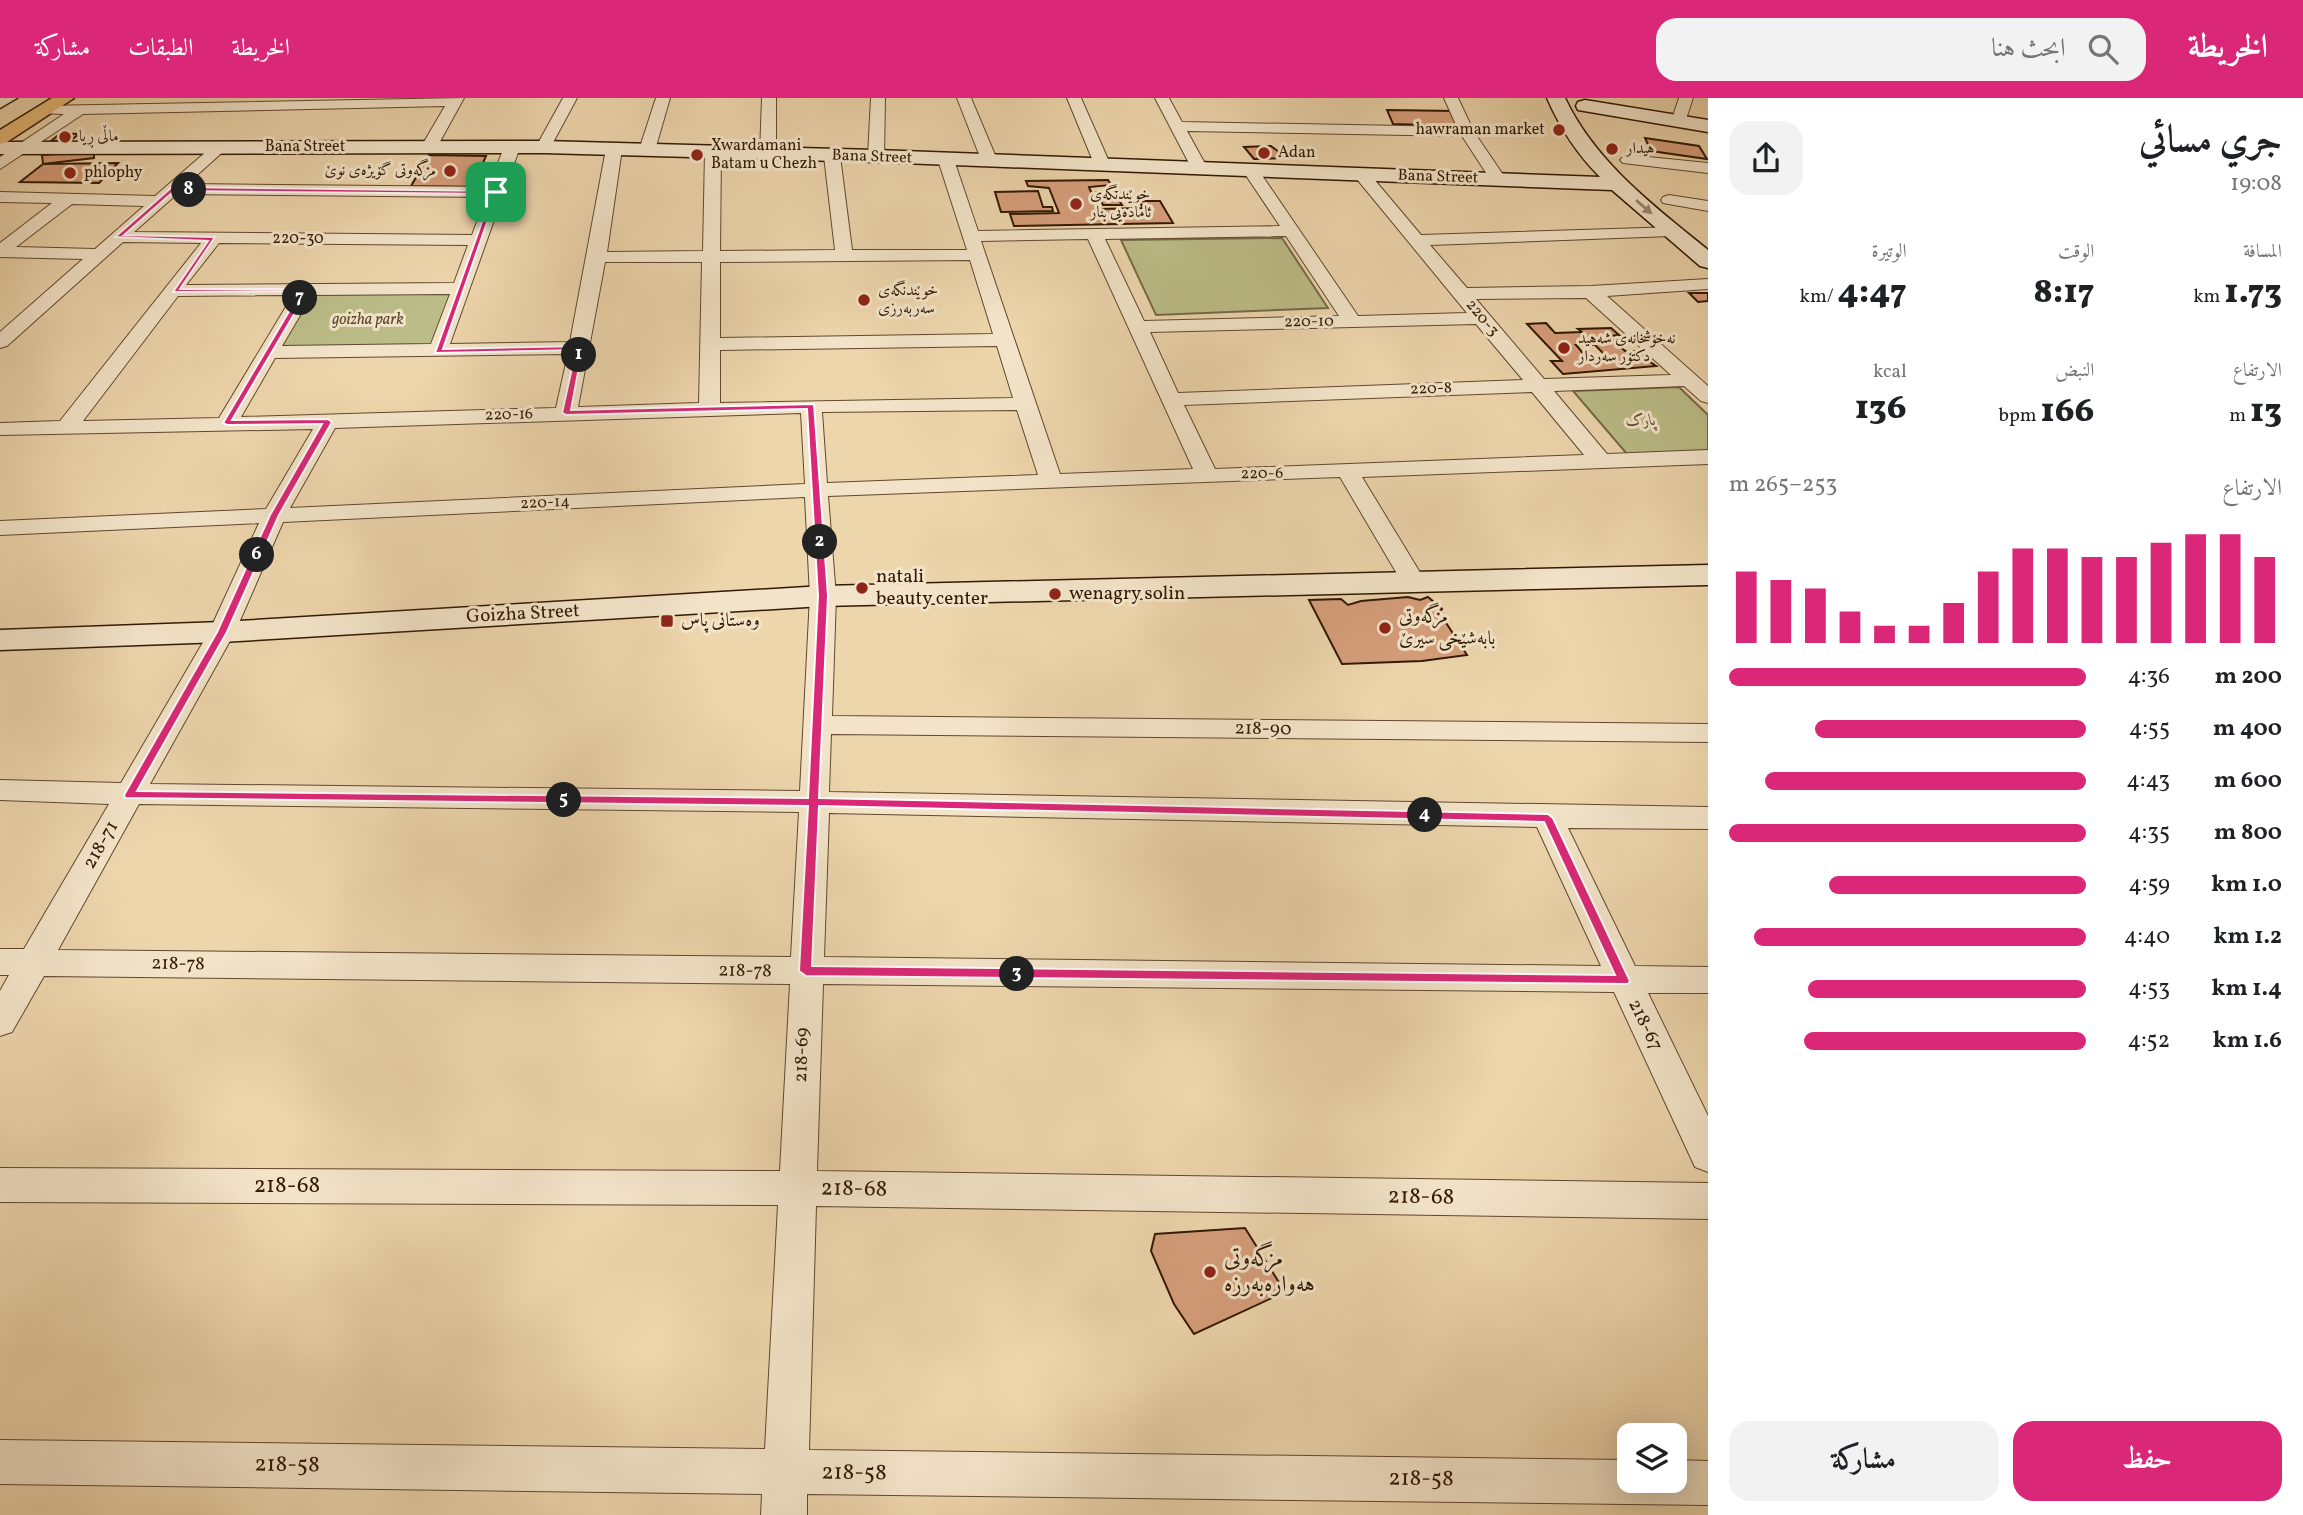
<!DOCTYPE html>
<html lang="ar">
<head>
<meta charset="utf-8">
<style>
  :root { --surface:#fff; --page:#f2f2f2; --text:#202124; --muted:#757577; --accent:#db2777 }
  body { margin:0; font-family:Vollkorn,Amiri,serif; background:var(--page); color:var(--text); direction:rtl; height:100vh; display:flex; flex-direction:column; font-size:26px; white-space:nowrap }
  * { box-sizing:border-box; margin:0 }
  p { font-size:23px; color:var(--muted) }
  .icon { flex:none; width:38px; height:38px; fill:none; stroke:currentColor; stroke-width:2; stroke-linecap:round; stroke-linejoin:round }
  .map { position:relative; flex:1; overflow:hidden; direction:ltr }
  .sheet { display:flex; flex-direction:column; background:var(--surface); width:595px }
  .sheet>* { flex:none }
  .tools { position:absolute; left:1617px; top:1325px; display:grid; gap:14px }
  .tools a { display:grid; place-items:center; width:70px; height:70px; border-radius:14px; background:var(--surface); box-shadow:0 7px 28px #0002; font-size:35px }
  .pin { position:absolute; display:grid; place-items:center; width:60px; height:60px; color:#fff; margin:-30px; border-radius:14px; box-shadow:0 4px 10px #0006 }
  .km { position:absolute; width:35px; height:35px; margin:-18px; border-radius:50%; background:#222; color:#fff; font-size:19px; line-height:35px; text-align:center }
  .round { display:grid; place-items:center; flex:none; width:74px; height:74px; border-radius:21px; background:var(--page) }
  .summary { display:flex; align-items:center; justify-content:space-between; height:119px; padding:0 21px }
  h1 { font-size:38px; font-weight:800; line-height:52px }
  .figures { display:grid; grid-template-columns:repeat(3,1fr); gap:10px; height:119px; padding:7px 21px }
  .figures div { display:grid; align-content:center }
  .figures b { font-size:35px; font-weight:800 }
  .figures small { font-size:19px; font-weight:400 }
  .figures p { font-size:19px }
  .chart { height:196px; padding:14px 21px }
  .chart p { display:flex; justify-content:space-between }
  .chart svg { width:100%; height:126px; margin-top:7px; stroke:var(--accent); stroke-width:6 }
  .cta { display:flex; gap:14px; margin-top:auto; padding:14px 21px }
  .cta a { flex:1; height:80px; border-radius:21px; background:var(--accent); color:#fff; font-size:28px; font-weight:800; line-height:80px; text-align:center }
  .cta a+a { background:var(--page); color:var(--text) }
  ul { padding:0 21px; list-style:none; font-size:23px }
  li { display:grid; grid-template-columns:112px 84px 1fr; align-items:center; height:52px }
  li i { height:18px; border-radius:9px; background:var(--accent) }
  header { display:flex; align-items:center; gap:42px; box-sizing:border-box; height:98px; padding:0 35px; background:var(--accent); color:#fff }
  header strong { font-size:33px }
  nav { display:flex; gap:38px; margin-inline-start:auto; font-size:24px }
  .search { width:490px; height:63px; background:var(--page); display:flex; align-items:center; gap:18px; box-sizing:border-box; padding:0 24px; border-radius:21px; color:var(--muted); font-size:26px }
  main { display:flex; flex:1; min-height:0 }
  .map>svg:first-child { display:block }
  .green { fill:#bbbc87; stroke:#766a45; stroke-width:2 }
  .building { fill:#d69e7b; stroke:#311903; stroke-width:2; fill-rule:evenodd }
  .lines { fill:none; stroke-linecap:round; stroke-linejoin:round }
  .street-casing { stroke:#60482d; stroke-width:2 }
  .secondary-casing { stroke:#311903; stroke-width:3 }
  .highway-casing { stroke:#311903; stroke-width:3 }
  .street { fill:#f3e4c9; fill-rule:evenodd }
  .secondary { fill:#f3e4c9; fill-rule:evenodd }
  .highway { fill:#e6ba76; fill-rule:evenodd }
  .oneway { fill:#9c8970 }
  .route { fill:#db2777; stroke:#fff; stroke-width:2; fill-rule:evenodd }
  .poi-dot { fill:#8f2418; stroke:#f3e4c9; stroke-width:2.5 }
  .labels { text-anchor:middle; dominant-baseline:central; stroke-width:6; stroke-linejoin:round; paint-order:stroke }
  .far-poi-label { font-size:16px; fill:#311903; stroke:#f3e4c9; text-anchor:start }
  .far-street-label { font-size:16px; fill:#311903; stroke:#f3e4c9 }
  .far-park-label { font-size:16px; font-style:italic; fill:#5a4a2b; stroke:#f3e4c9 }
  .poi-label { font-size:19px; fill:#311903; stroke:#f3e4c9; text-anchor:start }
  .street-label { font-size:19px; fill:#311903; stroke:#f3e4c9 }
  .near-street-label { font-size:23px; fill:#311903; stroke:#f3e4c9 }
  .near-poi-label { font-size:23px; fill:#311903; stroke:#f3e4c9; text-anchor:start }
</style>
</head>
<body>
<header>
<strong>الخريطة</strong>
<div class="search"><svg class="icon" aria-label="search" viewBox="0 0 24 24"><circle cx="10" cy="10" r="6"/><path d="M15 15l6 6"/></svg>ابحث هنا</div>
<nav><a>الخريطة</a><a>الطبقات</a><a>مشاركة</a></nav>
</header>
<main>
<section class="sheet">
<div class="summary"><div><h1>جري مسائي</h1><p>19:08</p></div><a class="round"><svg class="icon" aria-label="share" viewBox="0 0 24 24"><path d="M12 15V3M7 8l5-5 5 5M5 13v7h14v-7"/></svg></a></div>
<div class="figures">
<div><p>المسافة</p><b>1.73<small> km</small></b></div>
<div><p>الوقت</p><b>8:17</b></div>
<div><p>الوتيرة</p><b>4:47<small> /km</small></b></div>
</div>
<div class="figures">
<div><p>الارتفاع</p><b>13<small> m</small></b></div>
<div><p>النبض</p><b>166<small> bpm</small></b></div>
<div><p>kcal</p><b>136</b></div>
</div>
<div class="chart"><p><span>الارتفاع</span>253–265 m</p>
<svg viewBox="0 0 160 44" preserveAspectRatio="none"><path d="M5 44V19M15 44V22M25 44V25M35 44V33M45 44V38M55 44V38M65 44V30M75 44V19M85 44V11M95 44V11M105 44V14M115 44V14M125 44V9M135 44V6M145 44V6M155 44V14"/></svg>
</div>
<ul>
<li><b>200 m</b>4:36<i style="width:100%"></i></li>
<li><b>400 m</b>4:55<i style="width:76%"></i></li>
<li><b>600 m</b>4:43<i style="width:90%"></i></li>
<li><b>800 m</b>4:35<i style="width:100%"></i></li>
<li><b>1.0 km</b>4:59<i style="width:72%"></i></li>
<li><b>1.2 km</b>4:40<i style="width:93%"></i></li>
<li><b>1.4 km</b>4:53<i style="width:78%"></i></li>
<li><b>1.6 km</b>4:52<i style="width:79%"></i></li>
</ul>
<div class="cta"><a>حفظ</a><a>مشاركة</a></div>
</section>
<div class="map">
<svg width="1708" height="1417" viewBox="0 0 1708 1417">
  <rect width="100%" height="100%" fill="#edd5ac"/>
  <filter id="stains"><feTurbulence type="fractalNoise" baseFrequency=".00286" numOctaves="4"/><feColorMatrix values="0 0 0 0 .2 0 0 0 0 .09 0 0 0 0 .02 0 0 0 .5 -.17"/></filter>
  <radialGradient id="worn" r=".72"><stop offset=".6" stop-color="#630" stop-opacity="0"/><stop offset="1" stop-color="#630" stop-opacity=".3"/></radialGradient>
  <g class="green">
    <path d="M1282 140 1328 210 1156 217 1121 142Z"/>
    <path d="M461 190 438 253 267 254 306 191Z"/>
    <path d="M1679 289 1708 317V353L1627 356 1573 293Z"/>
  </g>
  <g class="building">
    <path d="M1387 12 1456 13 1461 28 1393 26Z"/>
    <path d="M61 35 79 36 70 43H51Z"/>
    <path d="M1645 40 1699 48 1707 61 1651 53Z"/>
    <path d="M1271 48 1287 60 1254 61 1244 49Z"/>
    <path d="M94 54V60L43 66 42 57Z"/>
    <path d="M429 57 486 58 473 89 411 88Z"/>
    <path d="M118 65 99 85 20 84 43 66Z"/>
    <path d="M1108 82 1111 87 1089 89 1098 111 1143 110 1139 103H1160L1173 125 1014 128 1010 116 1059 115 1049 90 1028 88 1026 83Z"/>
    <path d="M1038 93 1043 109H1052L1053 113 1001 114 995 94Z"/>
    <path d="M1097 94H1123L1125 99H1117L1122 107H1103Z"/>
    <path d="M1689 195H1708V203L1698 204Z"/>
    <path d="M1546 225 1555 235 1582 234 1578 231 1611 230 1619 237 1609 238 1625 253H1634L1656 268 1563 276 1551 263H1562L1527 226ZM1576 247H1595L1607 259 1587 260Z"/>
    <path d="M1408 499 1420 502 1428 499 1442 511 1439 514 1467 557 1422 563 1342 566 1309 502 1341 501 1348 507 1361 503Z"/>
    <path d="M1245 1130 1285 1194 1194 1236 1174 1206 1151 1153 1155 1136Z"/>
  </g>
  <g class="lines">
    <g class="street-casing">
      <g id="street">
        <path d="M464 0 437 49 429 54 421 49 445 8 83 16 0 71V59L64 16 38 15 36 12 43 8Z"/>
        <path d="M563 0H577L549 52H539L536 49Z"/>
        <path d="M656 0H670L655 52 647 57 639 52Z"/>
        <path d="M762 0H776V56L768 61 760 56Z"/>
        <path d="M871 0H885L884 58 876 63 868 58Z"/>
        <path d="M957 0H971L998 64 995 67H985L982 64Z"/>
        <path d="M1067 0H1081L1111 68 1109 71H1097L1095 68Z"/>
        <path d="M1155 0H1169L1182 24 1457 29 1444 0H1458L1474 34 1506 81 1504 84H1492L1462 38 1187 33 1208 71 1200 76 1192 71Z"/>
        <path d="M1679 0H1693L1685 24 1678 28 1671 24Z"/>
        <path d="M220 44 228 49 225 52 187 86 489 89 504 49 512 44 517 46 520 49 450 246 570 244 606 51 614 46 622 51 607 154 703 153 705 54 713 49 721 54 720 153 835 152 824 58 832 53 840 58 852 152H967L938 62 946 57 954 62 978 133 1280 128 1243 73 1251 68 1257 70 1358 218 1467 215 1356 80 1354 77 1356 74H1368L1421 137 1677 129 1680 133 1671 138 1430 147 1467 190 1591 188 1708 181V191L1607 198 1708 288V305L1701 303 1684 288 1554 293 1607 356 1708 352V366L1362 379 1427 486 1424 491 1415 493 1406 491 1403 486 1340 379 828 398 836 498 832 618 1708 626V644L831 636 829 694 1708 709V731L1568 730 1635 868 1708 869V895H1648L1708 1018V1074L1695 1069 1614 894 823 886 817 1073 1708 1085V1121L816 1108 809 1352 1629 1362V1382H1675V1362L1708 1363V1407L807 1396V1417H761L762 1396 0 1386V1342L765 1351 778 1107 0 1104V1070L780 1073 790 886 44 878 12 934 0 938V893L9 877H0V851H24L109 706 0 702V682L121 685 209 534 259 425 0 437V423L266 411 313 331 0 337V325L60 323 201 145 123 144 7 248 0 250V234L83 161 0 159V145L52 105 0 104V94L155 98 215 46ZM177 96 486 99 472 137 134 134ZM72 106 144 108 95 151 16 149ZM1286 138 1339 218 1144 223 1105 141ZM1088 141 1193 371 1060 376 981 143ZM219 145 468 147 454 185 186 187ZM970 162 993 236 720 240V164ZM605 164H702L699 305 578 309ZM450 196 431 246 282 248 312 197ZM293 197 219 320 83 323 178 198ZM1586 200 1671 277 1544 281 1476 201ZM1476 226 1523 282 1178 295 1150 234ZM997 248 1013 300 720 305V252ZM568 256 556 310 241 319 275 260ZM1532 294 1584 357 1215 371 1184 307ZM1017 312 1038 377 827 385 822 314ZM801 315 805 386 290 410 335 330ZM805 399 810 498 800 693 150 686 235 534 283 424ZM139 706 799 714 791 859 58 852ZM829 715 1537 729 1601 868 824 859Z"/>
        <path d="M1628 57 1708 65V75L1623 65 1620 62 1623 59Z"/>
        <path d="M1669 97 1708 103V113L1663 105 1661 102 1663 99Z"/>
      </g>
    </g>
    <g class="secondary-casing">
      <g id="secondary">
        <path d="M0 0H17L0 10Z"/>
        <path d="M1547 0H1565C1595 64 1654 108 1708 152V170L1700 168 1612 92 876 64 544 55 0 56V44L544 43 876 52 1600 79C1577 56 1560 30 1547 0Z"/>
        <path d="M1585 2 1708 22V34L1578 12 1576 8 1578 4Z"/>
        <path d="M1708 467V487L823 508 222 544 0 552V532L222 524 823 488Z"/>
      </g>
    </g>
    <g class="highway-casing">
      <path id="highway" d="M52 0H74L7 44 0 46V32Z"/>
    </g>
    <use href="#street" class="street"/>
    <use href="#secondary" class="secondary"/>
    <use href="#highway" class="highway"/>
  </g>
  <defs><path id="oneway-solid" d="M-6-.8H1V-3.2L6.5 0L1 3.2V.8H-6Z" transform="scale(1.75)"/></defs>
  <use class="oneway" href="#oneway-solid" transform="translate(1644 109) rotate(41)"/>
  <path class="route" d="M172 89 498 93 443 251 583 248 571 312 814 306 828 498 819 700 1548 716 1553 720 1630 883 1628 886 806 878 799 873 808 708 125 700 124 697 217 534 270 417 322 326 227 327 223 325 301 193 173 194 208 143 115 139ZM174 93 492 96 435 255 576 252 562 315 566 317 807 311 818 498 808 700 137 693 227 534 279 417 332 324 328 321 232 322 309 191H180L215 139 124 137ZM819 708 1544 724 1615 877 812 868Z"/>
  <g class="poi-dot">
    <circle cx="1559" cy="32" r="7"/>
    <circle cx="65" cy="39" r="7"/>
    <circle cx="1612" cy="51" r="7"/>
    <circle cx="1264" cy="55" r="7"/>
    <circle cx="697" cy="57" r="7"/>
    <circle cx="450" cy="73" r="7"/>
    <circle cx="70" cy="75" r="7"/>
    <circle cx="1076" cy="106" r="7"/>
    <circle cx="864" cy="202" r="7"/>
    <circle cx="1564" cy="250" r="7"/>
    <circle cx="862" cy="490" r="7"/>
    <circle cx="1055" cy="496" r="7"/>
    <rect x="660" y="516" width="14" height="14" rx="3.5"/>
    <circle cx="1385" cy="530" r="7"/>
    <circle cx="1210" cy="1174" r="7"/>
  </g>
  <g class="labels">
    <g class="far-poi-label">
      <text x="1545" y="32" text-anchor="end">hawraman market</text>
      <text x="79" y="39">ماڵی ڕیا</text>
      <text x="711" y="48">Xwardamani<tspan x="711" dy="18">Batam u Chezh</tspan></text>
      <text x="1626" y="51">هيدار</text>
      <text x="1278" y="55">Adan</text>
      <text x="436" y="73" text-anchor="end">مزگەوتی گۆیژەی نوێ</text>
      <text x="84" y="75">phlophy</text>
      <text x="1090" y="97">خوێندنگەی<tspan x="1090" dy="18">ئامادەیی بنار</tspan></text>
      <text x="878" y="193">خوێندنگەی<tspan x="878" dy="18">سەربەرزی</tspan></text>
      <text x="1578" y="241">نەخۆشخانەی شەهید<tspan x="1578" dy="18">دکتۆر سەردار</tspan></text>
    </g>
    <g class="far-street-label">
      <text x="305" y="49">Bana Street</text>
      <text transform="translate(872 59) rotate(2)">Bana Street</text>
      <text transform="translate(1438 79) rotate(2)">Bana Street</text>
      <text x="298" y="141">220-30</text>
      <text transform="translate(1482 220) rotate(50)">220-3</text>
      <text transform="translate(1309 224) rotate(-1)">220-10</text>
      <text transform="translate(1431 291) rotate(-2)">220-8</text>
      <text transform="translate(509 317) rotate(-2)">220-16</text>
      <text transform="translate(1262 376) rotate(-1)">220-6</text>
      <text transform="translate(545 405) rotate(-3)">220-14</text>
    </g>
    <g class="far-park-label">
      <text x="368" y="222">goizha park</text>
      <text x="1641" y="323">پارک</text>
    </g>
    <g class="poi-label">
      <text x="876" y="479">natali<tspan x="876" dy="22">beauty center</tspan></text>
      <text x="1069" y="496">wenagry solin</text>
      <text x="1399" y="519">مزگه‌وتی<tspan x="1399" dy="22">بابەشێخی سیرێ</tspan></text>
      <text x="681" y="523">وەستانی پاس</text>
    </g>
    <g class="street-label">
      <text transform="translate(523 516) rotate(-3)">Goizha Street</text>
      <text transform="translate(1263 631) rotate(1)">218-90</text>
      <text transform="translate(101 747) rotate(-60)">218-71</text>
      <text transform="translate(178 866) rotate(1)">218-78</text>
      <text transform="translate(745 873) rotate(1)">218-78</text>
      <text transform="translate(1645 927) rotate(64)">218-67</text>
      <text transform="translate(802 957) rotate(-88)">218-69</text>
    </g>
    <g class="near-street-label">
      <text x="287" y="1088">218-68</text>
      <text transform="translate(854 1091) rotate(1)">218-68</text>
      <text transform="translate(1421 1099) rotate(1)">218-68</text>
      <text transform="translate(287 1367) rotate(1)">218-58</text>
      <text transform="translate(854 1375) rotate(1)">218-58</text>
      <text transform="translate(1421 1381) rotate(1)">218-58</text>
    </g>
    <g class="near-poi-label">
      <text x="1224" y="1161">مزگەوتی<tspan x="1224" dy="26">هەوارەبەرزە</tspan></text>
    </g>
  </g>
  <rect width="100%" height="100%" filter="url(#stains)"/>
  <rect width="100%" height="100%" fill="url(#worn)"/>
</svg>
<div class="tools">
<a><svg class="icon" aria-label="layers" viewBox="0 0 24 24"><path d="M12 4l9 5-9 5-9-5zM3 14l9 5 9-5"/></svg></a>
</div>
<div class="pin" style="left:496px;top:94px;background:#1e9e55"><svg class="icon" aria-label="arrive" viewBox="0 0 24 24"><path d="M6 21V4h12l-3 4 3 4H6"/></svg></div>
<b class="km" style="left:579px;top:257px">1</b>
<b class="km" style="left:820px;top:444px">2</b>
<b class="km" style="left:1017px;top:876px">3</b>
<b class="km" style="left:1425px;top:717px">4</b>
<b class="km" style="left:564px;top:702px">5</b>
<b class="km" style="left:257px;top:457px">6</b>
<b class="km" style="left:300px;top:200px">7</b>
<b class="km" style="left:189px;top:92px">8</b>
</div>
</main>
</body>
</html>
